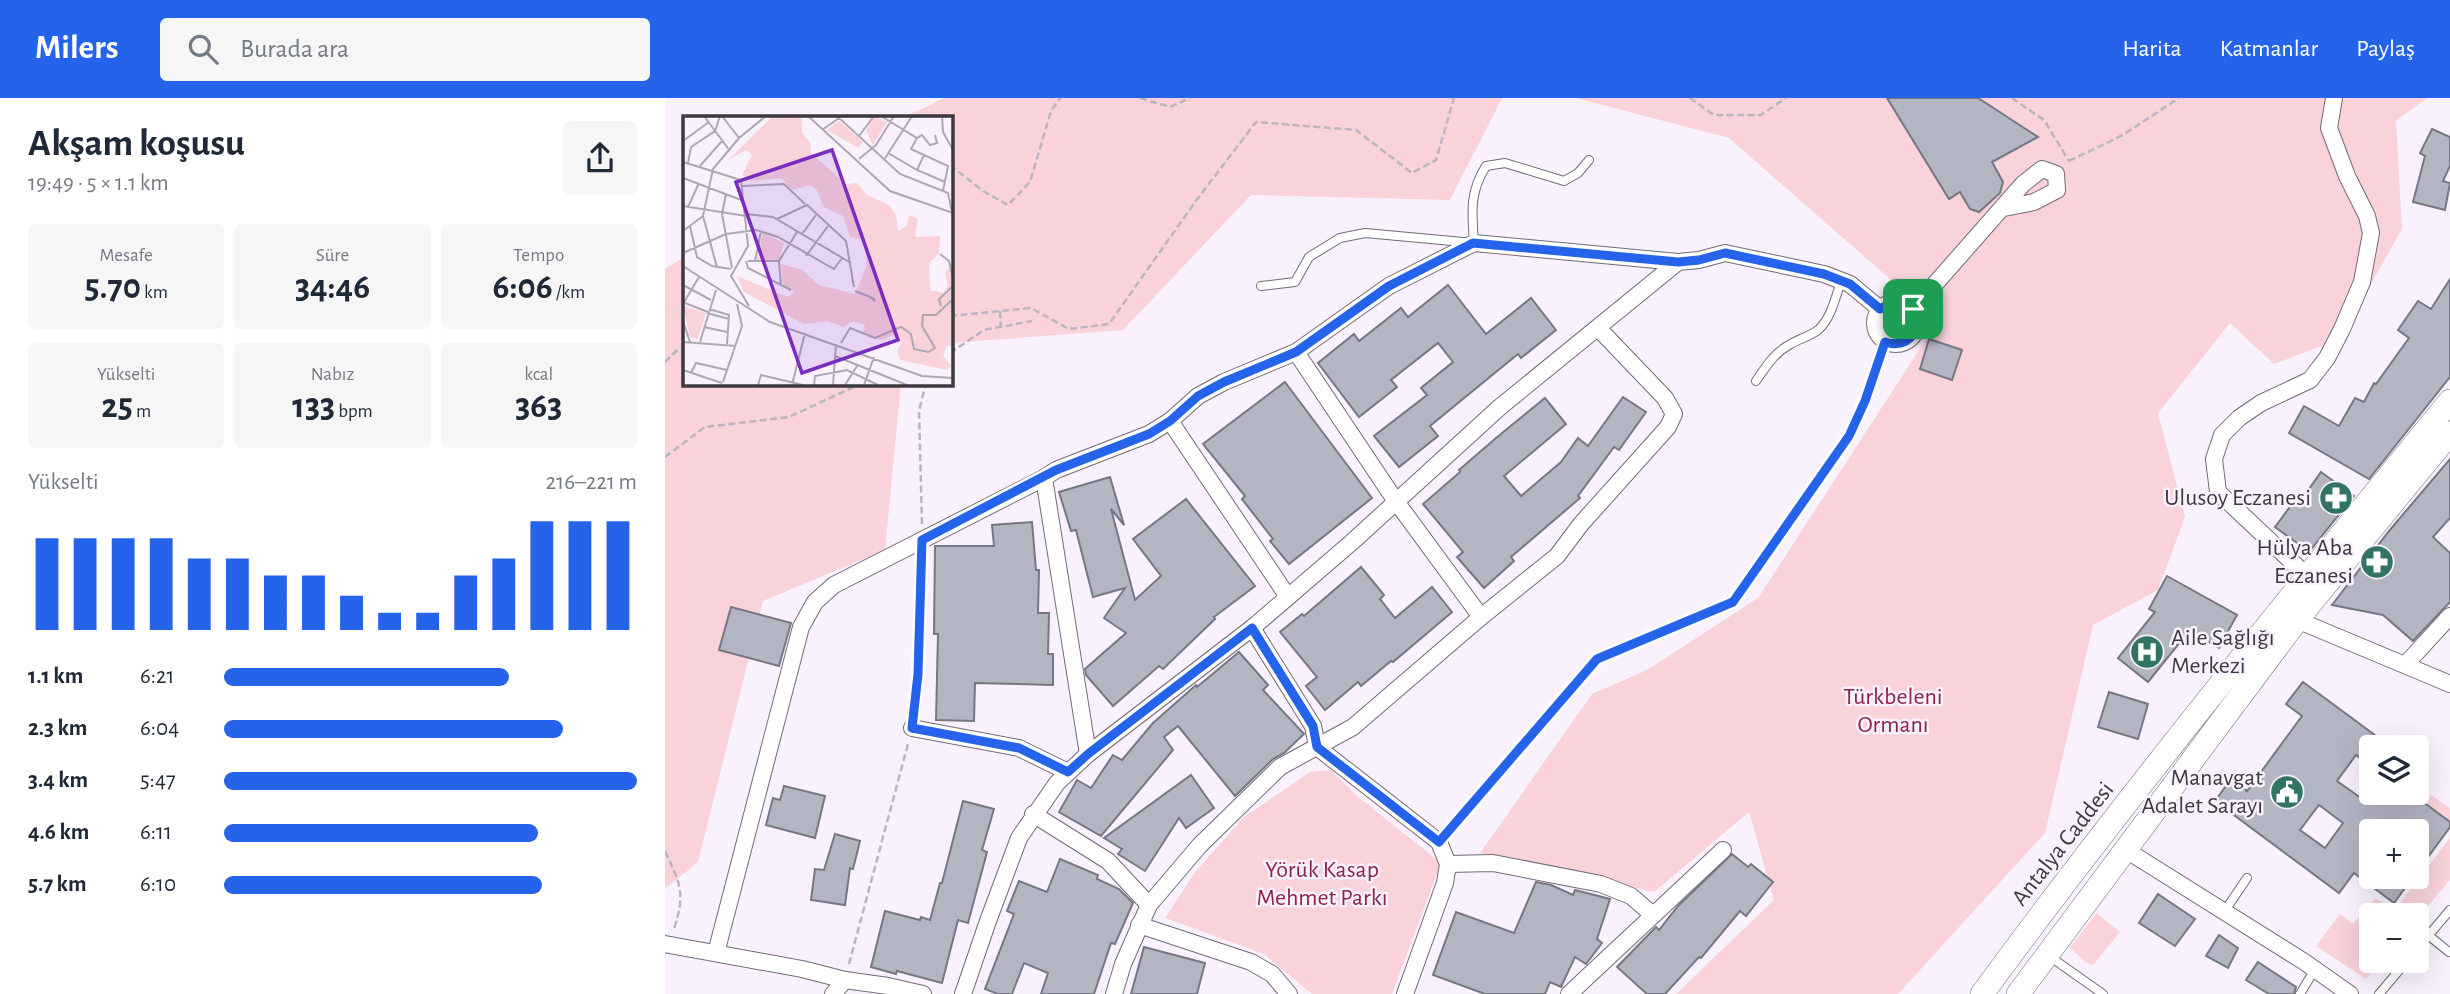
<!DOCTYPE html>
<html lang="tr">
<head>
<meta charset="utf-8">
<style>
  :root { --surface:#fff; --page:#f6f6f7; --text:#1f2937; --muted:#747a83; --accent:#2563eb }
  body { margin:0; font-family:"Alegreya Sans",sans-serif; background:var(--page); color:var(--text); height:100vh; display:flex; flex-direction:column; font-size:26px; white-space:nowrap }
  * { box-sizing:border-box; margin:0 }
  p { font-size:23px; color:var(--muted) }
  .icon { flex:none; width:38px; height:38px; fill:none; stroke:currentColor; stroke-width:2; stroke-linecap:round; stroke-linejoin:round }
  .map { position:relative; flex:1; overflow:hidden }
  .panel { display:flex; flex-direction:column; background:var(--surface); width:665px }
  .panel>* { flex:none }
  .controls { position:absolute; left:1694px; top:637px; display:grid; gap:14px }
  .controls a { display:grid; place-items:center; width:70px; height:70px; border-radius:7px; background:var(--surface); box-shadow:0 7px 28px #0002; font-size:35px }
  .pin { position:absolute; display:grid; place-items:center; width:60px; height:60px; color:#fff; margin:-30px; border-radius:14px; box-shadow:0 4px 10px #0006 }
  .round { display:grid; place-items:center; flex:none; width:74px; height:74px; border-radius:7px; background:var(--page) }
  .summary { display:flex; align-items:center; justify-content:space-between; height:119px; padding:0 28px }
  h1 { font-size:38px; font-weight:600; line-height:52px }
  .metrics { display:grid; grid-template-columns:repeat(3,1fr); gap:10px; height:119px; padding:7px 28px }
  .metrics div { display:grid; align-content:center; border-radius:7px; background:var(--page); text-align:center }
  .metrics b { font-size:35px; font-weight:600 }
  .metrics small { font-size:19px; font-weight:400 }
  .metrics p { font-size:19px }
  .chart { height:196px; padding:14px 28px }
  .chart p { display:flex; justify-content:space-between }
  .chart svg { width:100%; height:126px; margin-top:7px; stroke:var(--accent); stroke-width:6 }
  ul { padding:0 28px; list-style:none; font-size:23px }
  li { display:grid; grid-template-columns:112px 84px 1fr; align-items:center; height:52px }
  li i { height:18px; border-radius:9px; background:var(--accent) }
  header { display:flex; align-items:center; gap:42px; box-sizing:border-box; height:98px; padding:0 35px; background:var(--accent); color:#fff }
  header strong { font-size:33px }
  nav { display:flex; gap:38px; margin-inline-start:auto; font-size:24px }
  .search { width:490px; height:63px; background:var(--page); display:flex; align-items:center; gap:18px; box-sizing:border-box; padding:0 24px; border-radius:7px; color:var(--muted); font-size:26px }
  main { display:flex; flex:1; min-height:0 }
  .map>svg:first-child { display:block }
  .green { fill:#f9d2da }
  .building { fill:#b4b5c3; stroke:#767784; stroke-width:2; fill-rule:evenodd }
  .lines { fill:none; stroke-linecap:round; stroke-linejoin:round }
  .lane-casing { stroke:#726b77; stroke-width:10 }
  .street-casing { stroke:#726b77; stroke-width:18 }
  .secondary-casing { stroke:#726b77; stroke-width:24 }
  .path { stroke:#bbb5bf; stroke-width:2.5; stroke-dasharray:7 3.5; stroke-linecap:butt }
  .lane { stroke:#fff; stroke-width:8 }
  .street { stroke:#fff; stroke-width:16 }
  .secondary { stroke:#fff; stroke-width:23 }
  .route-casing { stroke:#fff; stroke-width:14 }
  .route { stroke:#2563eb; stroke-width:9 }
  .labels { text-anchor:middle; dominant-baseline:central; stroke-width:5; stroke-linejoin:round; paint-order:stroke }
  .poi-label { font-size:24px; fill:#3c393f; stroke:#f9f2fe; text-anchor:end }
  .park-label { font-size:24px; fill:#8c2348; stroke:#f9f2fe }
  .street-label { font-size:24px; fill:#3c393f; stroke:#f9f2fe }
  .inset-road { fill:none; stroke:#ada8b2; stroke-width:2 }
  .view { fill:#7b2cbf; fill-opacity:0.15; stroke:#7b2cbf; stroke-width:3.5 }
  .inset-edge { fill:none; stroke:#3c393f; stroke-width:3.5 }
</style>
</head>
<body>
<header>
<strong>Milers</strong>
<div class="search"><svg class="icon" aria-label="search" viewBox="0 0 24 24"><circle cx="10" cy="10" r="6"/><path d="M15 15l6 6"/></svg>Burada ara</div>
<nav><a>Harita</a><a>Katmanlar</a><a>Paylaş</a></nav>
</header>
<main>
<section class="panel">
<div class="summary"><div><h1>Akşam koşusu</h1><p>19:49 · 5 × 1.1 km</p></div><a class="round"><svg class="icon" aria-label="share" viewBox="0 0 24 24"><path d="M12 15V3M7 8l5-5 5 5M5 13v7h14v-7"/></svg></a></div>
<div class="metrics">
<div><p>Mesafe</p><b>5.70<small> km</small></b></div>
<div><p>Süre</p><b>34:46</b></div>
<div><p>Tempo</p><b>6:06<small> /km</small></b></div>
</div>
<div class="metrics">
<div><p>Yükselti</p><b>25<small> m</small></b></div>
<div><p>Nabız</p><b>133<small> bpm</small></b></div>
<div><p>kcal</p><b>363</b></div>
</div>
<div class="chart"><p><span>Yükselti</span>216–221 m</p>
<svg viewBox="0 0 160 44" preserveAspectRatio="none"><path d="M5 44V12M15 44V12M25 44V12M35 44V12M45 44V19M55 44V19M65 44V25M75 44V25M85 44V32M95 44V38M105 44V38M115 44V25M125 44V19M135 44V6M145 44V6M155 44V6"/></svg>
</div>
<ul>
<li><b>1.1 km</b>6:21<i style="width:69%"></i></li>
<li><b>2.3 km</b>6:04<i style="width:82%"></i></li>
<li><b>3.4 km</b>5:47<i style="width:100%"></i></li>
<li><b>4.6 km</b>6:11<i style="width:76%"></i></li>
<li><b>5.7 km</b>6:10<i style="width:77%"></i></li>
</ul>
</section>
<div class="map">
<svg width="1785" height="896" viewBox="0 0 1785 896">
  <rect width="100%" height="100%" fill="#f9f2fe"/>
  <g class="green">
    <path d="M280 0H837L785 102 586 97 458 232 285 245V19H239Z"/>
    <path d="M911 0H1762L1731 23 1737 131 1675 241 1609 266 1565 225 1493 315 1520 419 1493 492 1428 527 1380 735 1233 896H1011L1109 802 1084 714 989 794 815 755 927 596 982 572 1093 500 1273 223 1064 40Z"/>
    <path d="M19 159V285H236L220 452 98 503 33 764 0 791V171Z"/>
    <path d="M666 672 692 698 776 765 727 896H647L599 856 500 820 531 773 579 719 645 674Z"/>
    <path d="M1766 697 1785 710V729L1758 707Z"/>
    <path d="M1785 740V782L1752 821V817H1706V863H1716L1701 881 1651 848 1675 816 1688 826 1710 800 1730 812Z"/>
    <path d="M1432 815 1455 834 1428 867 1420 864 1405 849Z"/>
  </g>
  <g class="building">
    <path d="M1222 0H1313L1373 39 1327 64 1338 84 1335 95 1314 114 1305 111 1295 94 1284 101Z"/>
    <path d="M1767 31 1785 39V68L1778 83 1785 85 1780 112 1748 104 1760 58 1755 55Z"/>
    <path d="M1785 181V279L1704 381 1624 335 1639 308 1674 328 1690 300 1699 304 1709 285 1711 286 1744 240 1733 232 1753 203 1766 211Z"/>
    <path d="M783 187 821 236 866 200 891 232 856 260 853 256 765 328 773 338 734 369 709 338 762 297 756 290 788 264 773 245 726 282 732 289 694 319 653 265 689 236 694 243 736 210 743 219Z"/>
    <path d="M1264 241 1297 252 1287 282 1255 271Z"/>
    <path d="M620 284 707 400 624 466 605 443 608 441 577 401 580 398 538 346Z"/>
    <path d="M958 299 981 314 954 352 949 349 913 398 915 400 846 459 849 463 819 490 792 459 798 454 758 406 795 374 794 372 831 340 880 300 901 326 839 378 856 398 896 364 913 340 923 348Z"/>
    <path d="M1785 361V420L1768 439 1785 455V504L1748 543 1718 517 1667 507 1724 433Z"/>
    <path d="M1656 374 1689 398 1644 454 1610 429 1630 402 1634 405Z"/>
    <path d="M445 379 459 427 446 411 470 502 496 478 468 441 521 401 590 488 549 519 550 521 498 571 494 568 448 608 421 577 420 571 461 535 439 520 460 490 428 499 411 432 406 433 394 394Z"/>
    <path d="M367 424 371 472H374L373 515H384L383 556H388V587L310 585 309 623 271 622 273 536H269L270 448H329L327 427Z"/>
    <path d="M696 469 719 497 715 501 730 520 767 489 787 514 728 564 726 563 696 588 693 584 660 612 641 588 652 579 615 534 637 516 639 518Z"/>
    <path d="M1502 478 1572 517 1554 550 1524 533 1483 584 1453 560 1490 514 1484 511Z"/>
    <path d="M66 509 126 525 114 568 54 552Z"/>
    <path d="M574 554 603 587 598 592 639 636 619 655 608 661 570 698 513 628 499 639 508 652 436 738 394 714 412 682 426 690 448 657 457 662 488 625 531 587 532 589Z"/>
    <path d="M1638 584 1726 649H1706V669L1691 657 1672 683 1696 700 1700 695H1746L1785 724V729L1752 774V733H1706V779H1748L1729 805 1689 775 1674 795 1550 703 1566 681 1582 693 1637 618 1621 606ZM1654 707 1678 725 1660 750 1635 732Z"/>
    <path d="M1444 594 1483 606 1473 641 1433 629Z"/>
    <path d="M526 677 549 710 521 730 514 720 480 773 453 756 457 751 439 740Z"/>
    <path d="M119 688 160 698 150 740 101 727 108 700 115 702Z"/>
    <path d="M298 703 329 711 317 752 322 754 303 825 293 822 277 885 232 873 231 876 206 869 220 813 255 822 256 819 265 822 275 785H277Z"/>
    <path d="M170 736 195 743 188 771 185 770 180 807 146 802 150 771 159 772Z"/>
    <path d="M1067 756 1083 769 1086 766 1108 784 1081 818 1075 813 1036 860 1034 859 1000 896H982L952 869 991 829 994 832 1013 808Z"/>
    <path d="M395 761 433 777 432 781 454 791 468 805 450 846 446 845 429 896H376L383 875 359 865 347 896H333L320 891 349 816 342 813 354 783 382 794Z"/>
    <path d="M871 784 886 787 908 797 910 792 945 801 932 841 937 845 921 866 910 859 896 889 885 884 880 896H820L768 877 791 814 849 835Z"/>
    <path d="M1493 796 1530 821 1510 848 1474 825Z"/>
    <path d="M1554 837 1573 850 1563 870 1541 858Z"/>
    <path d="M479 849 540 865 532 896H466Z"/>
    <path d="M1593 864 1631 889 1629 896H1604L1581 882Z"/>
  </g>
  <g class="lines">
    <g class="lane-casing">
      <g id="lane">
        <path d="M596 188 630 184 644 159 675 140 700 135 809 145C807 115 804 95 821 68L840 65 899 83 913 75 924 62"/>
        <path d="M1091 283C1100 270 1109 255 1124 247 1133 241 1144 239 1153 232 1166 221 1171 198 1176 183"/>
        <path d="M1559 814 1582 780"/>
        <path d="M1763 837 1784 854"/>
        <path d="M1752 851 1785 812"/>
        <path d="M1384 858 1438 896"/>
        <path d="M1635 896 1650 871"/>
        <path d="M1714 896 1742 863"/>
      </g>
    </g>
    <g class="street-casing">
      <g id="street">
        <circle cx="1231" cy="225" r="21"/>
        <path d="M1248 211 1358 86 1377 71 1391 76 1392 92 1369 104 1339 110"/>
        <path d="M631 254 730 402 816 519"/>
        <path d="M505 323 623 499"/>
        <path d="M1642 478 1553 394 1549 361 1557 337 1574 320 1596 305 1645 282 1662 260 1677 231 1697 184 1706 135 1702 118 1682 78 1664 30 1669 0"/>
        <path d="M1632 522 1785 586"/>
        <path d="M587 530 648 628 652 649 774 744 783 766 780 785 740 896"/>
        <path d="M1740 567 1785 518"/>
        <path d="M247 630 354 650 403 674"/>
        <path d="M423 656 379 380 391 372 484 336 505 323 533 298 559 284 631 254 724 188 809 145 1013 164 1034 162 1060 155 1159 176 1185 186 1215 211"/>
        <path d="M368 716 443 763 484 807"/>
        <path d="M1461 752 1638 863 1685 896"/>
        <path d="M783 766 828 765 936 786 966 798 988 817"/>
        <path d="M474 827 586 864 607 876 624 896"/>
        <path d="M0 846 137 871 180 882 223 888 258 896"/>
        <path d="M51 855 136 529 150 504 169 487 379 380"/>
        <path d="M168 896 180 882"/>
        <path d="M298 896 323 823 354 740 392 685 423 656 587 530 687 444 835 309 1013 164"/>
        <path d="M449 896 458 866 484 807 535 747 615 669 688 629 816 519 892 458 916 426 1003 329 1009 316 1000 300 933 230"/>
        <path d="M904 896 1058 752"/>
      </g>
    </g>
    <g class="secondary-casing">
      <g id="secondary">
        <path d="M1317 896C1466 693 1626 498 1785 303"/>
        <path d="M1353 896 1632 522 1785 335"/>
      </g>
    </g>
    <g class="path">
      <path d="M475 0 505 9 525 0"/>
      <path d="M1025 0 1049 17H1096L1121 0"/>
      <path d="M1347 0 1379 22 1404 63"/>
      <path d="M1404 63 1458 37 1514 0"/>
      <path d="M285 67 318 93 343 107 365 84 386 13 395 0"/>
      <path d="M335 213 336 229"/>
      <path d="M285 218 366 210 404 231 444 226 533 100 591 24 691 32 747 75 771 62 789 0"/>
      <path d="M285 255 319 232 367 223"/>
      <path d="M0 264 11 253 19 255"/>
      <path d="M0 359 40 329 124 319 197 285"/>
      <path d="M257 426 254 313 261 285"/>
      <path d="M248 615 253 576 257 461"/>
      <path d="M783 733 932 560 1068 504 1184 338 1200 303 1220 244"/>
      <path d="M0 753C15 786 21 794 9 831"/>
      <path d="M184 866 243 646"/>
    </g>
    <use href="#lane" class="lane"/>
    <use href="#street" class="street"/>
    <use href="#secondary" class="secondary"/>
  </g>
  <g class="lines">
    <g class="route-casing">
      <path id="route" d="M808 145 1013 164 1034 162 1060 155 1159 176 1185 186 1215 211 1228 204 1242 206C1263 225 1246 253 1220 244L1200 303 1184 338 1068 504 932 561 774 744 652 649 648 628 587 530 423 656 403 674 354 650 247 630 253 576 257 442 391 372 484 336 505 323 533 298 559 284 631 254 724 188Z"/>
    </g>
    <use href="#route" class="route"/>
  </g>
  <defs>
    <g id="pharmacy-disc" transform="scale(1.75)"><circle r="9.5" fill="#317466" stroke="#f9f2fe"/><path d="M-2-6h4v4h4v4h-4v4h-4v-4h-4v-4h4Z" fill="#fff"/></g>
    <g id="hospital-disc" transform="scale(1.75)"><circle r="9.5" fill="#317466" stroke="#f9f2fe"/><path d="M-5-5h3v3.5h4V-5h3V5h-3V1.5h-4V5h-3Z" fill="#fff"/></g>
    <g id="civic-disc" transform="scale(1.75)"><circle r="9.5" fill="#317466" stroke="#f9f2fe"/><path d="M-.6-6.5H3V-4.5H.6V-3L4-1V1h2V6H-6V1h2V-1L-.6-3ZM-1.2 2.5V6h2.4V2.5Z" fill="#fff"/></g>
  </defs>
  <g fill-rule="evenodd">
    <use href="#pharmacy-disc" x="1671" y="400"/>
    <use href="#pharmacy-disc" x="1712" y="464"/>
    <use href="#hospital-disc" x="1482" y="554"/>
    <use href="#civic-disc" x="1622" y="694"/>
  </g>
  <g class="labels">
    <g class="poi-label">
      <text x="1646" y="400">Ulusoy Eczanesi</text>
      <text x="1688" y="450">Hülya Aba<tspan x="1688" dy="28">Eczanesi</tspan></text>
      <text x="1506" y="540" text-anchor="start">Aile Sağlığı<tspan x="1506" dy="28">Merkezi</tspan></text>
      <text x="1598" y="680">Manavgat<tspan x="1598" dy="28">Adalet Sarayı</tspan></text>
    </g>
    <g class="park-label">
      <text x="1228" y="599">Türkbeleni<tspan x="1228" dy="28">Ormanı</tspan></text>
      <text x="657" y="772">Yörük Kasap<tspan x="657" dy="28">Mehmet Parkı</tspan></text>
    </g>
    <g class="street-label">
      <text transform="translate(1398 746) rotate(-52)">Antalya Caddesi</text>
    </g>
  </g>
  <g transform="translate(18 18)">
    <rect width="270" height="270" fill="#f9f2fe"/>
    <path d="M90 0 119 2V17L127 26 128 37 163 68 174 67 184 79 206 89 213 99 215 115 224 110 226 99 235 103 232 121 257 120 256 138 246 147 247 174 261 177 265 170 262 157 269 148V231L264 229 260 240 269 250 264 254 217 244 214 236 219 226 210 219 199 224 185 221 180 215 182 209 170 205 160 211 145 205 121 208 61 176 54 160 104 181 112 176 100 168 98 148 119 154 136 169 172 178 184 149 182 124 167 121 160 100 141 91 133 73 127 69 109 74 99 62 68 65 59 59 69 39 63 34 44 45ZM192 0 204 6 190 29 183 14ZM156 5 180 26 175 32 144 14ZM80 117 101 127 96 145 74 144ZM0 190 23 197 15 223 7 221Z" fill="#f9d2da"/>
    <path class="inset-road" d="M21 0 47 35M39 0 56 22M125 0 207 75 270 97M154 0 217 58 265 77 269 96M198 0 234 22 239 19 247 29 254 27 252 19M259 0 260 16 270 34M139 14 159 0M176 20 191 0M234 22 228 33 265 50 260 75M0 25 26 6M205 37 234 54M241 39 234 54 262 66M176 43 193 29 211 0M201 44 229 0M0 46 58 64 65 130 48 160 66 190M5 47 8 31 32 15 37 0M17 50 39 25M0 62 61 85M59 70 101 68 122 88M43 78 39 98 49 152M0 90 63 100M5 91 16 67M63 98 90 101 168 147M94 103 124 89 163 125 171 171M7 110 14 141 29 150 48 153M0 115 20 100M119 118 133 99M0 137 43 118 73 114 95 121 151 153 159 142M257 138 266 145 270 163M123 140 145 110M63 145 65 152 108 174M65 145H96L114 116M72 145 78 115M96 145 98 169M0 150 87 206 239 260 270 262M34 151 20 100 30 53 56 22 83 0M0 169 28 184M172 175 190 182 192 185 187 181M2 187 25 196M0 188 16 161M258 190 256 183 270 170M26 193 46 199 44 228M24 197 46 203M0 205 7 226M21 211 44 216M0 226 53 230M17 226 33 174M158 227 167 212 192 222 218 211 228 218 231 233 245 236 252 232 239 210 240 199H253L270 183M152 240 224 269M0 254 39 267M8 257 13 247 44 254M40 266 59 210 54 188M75 269 78 259 120 269M109 269 122 217M131 269 132 260 164 254 195 269M150 269 153 228M162 269 174 250M181 269 191 241"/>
    <path class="view" d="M149 34 215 224 119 257 53 66Z"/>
    <rect width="270" height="270" class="inset-edge"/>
  </g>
</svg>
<div class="controls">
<a><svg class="icon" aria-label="layers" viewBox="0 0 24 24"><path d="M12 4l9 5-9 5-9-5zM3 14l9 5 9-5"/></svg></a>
<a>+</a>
<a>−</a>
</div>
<div class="pin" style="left:1248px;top:211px;background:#1e9e55"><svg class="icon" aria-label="arrive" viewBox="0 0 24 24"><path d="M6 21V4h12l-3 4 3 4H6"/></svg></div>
</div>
</main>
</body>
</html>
